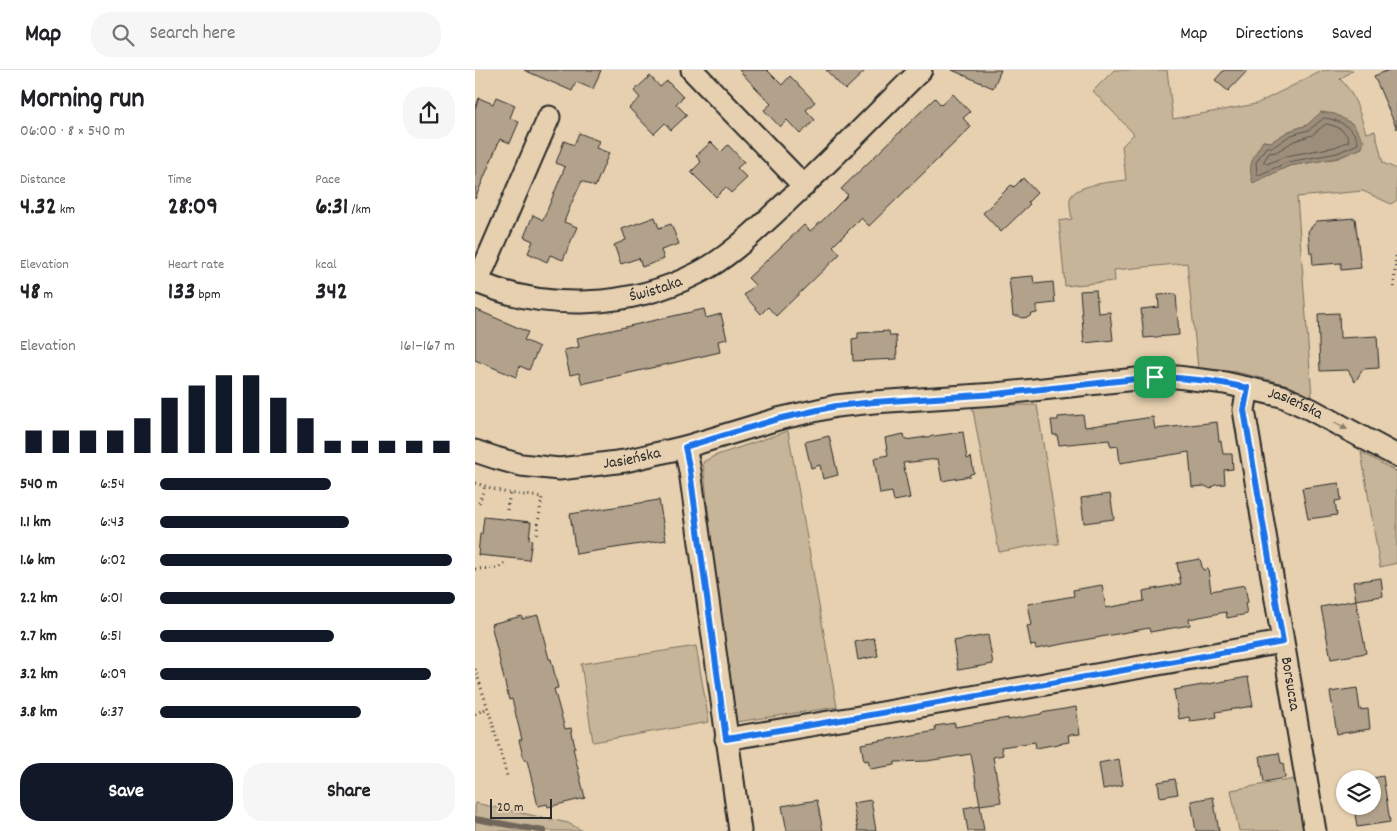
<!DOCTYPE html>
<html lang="en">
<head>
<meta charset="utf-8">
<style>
  :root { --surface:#fff; --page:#f6f6f6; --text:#202124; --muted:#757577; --line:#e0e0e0; --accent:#111827 }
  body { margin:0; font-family:Dekko,sans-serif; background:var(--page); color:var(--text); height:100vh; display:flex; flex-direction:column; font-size:19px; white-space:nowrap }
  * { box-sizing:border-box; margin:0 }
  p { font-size:16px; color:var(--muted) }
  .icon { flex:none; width:28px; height:28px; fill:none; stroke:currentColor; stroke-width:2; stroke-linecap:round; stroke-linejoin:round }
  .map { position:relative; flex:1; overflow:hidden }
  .panel { display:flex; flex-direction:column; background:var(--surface); width:475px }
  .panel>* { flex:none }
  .fabs { position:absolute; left:861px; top:700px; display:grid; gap:10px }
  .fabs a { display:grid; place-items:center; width:45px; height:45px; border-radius:50%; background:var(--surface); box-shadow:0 1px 4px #0004; font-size:25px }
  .scale { position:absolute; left:15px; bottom:12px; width:62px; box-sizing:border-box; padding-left:5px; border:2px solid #2b2b2b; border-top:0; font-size:14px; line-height:18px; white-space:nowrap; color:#2b2b2b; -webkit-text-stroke:4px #e6d0af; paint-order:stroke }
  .pin { position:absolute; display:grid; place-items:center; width:42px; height:42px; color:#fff; margin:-21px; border-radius:10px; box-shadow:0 2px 8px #0006 }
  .round { display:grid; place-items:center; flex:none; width:52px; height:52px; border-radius:20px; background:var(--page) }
  .summary { display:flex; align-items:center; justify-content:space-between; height:85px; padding:0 20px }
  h1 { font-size:28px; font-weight:700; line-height:38px }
  .metrics { display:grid; grid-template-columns:repeat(3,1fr); gap:8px; height:85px; padding:5px 20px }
  .metrics div { display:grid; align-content:center }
  .metrics b { font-size:25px; font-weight:700 }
  .metrics small { font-size:14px; font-weight:400 }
  .metrics p { font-size:14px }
  .chart { height:140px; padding:10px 20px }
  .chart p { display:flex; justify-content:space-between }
  .chart svg { width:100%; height:90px; margin-top:5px; stroke:var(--accent); stroke-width:6 }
  .primary-button { display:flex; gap:10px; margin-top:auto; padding:10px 20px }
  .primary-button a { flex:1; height:58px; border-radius:20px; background:var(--accent); color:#fff; font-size:20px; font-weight:700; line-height:58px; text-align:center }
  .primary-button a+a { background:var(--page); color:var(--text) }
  ul { padding:0 20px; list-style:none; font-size:16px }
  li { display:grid; grid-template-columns:80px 60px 1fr; align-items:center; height:38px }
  li i { height:12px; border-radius:6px; background:var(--accent) }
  header { display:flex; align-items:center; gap:30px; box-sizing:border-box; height:70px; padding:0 25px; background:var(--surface); border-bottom:1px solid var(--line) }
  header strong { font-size:24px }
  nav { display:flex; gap:28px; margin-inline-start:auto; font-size:18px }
  .search { width:350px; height:45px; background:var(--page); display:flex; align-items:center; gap:12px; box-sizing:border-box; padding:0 18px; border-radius:20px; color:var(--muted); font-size:19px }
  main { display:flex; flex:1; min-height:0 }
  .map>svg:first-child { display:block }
  .green { fill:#c7b599; stroke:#797062; fill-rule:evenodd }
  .water { fill:#9c8e7a; stroke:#6f665a }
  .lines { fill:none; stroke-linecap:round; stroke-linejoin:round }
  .shore { stroke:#58534b; stroke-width:1 }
  .stream { stroke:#6f665a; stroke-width:6 }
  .building { fill:#b2a28b; stroke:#2b2b2b }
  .street-casing { stroke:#2b2b2b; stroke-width:25 }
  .path { stroke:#2b2b2b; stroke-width:3; stroke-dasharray:1 4; stroke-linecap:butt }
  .street { stroke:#e6d0af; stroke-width:21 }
  .oneway { fill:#887e6d }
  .route-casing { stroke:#fff; stroke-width:10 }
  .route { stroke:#1a73e8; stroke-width:6 }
  .labels { text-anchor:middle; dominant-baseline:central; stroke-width:4.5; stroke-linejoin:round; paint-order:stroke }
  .street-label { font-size:16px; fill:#2b2b2b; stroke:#e6d0af }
</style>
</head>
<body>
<header>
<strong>Map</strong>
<div class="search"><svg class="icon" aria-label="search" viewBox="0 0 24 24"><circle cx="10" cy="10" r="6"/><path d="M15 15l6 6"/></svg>Search here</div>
<nav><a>Map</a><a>Directions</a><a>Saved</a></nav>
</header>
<main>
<section class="panel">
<div class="summary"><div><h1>Morning run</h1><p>06:00 · 8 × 540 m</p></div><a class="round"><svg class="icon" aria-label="share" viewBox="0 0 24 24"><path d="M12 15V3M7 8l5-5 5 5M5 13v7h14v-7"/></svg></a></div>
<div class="metrics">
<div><p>Distance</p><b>4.32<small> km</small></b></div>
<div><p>Time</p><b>28:09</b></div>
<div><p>Pace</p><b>6:31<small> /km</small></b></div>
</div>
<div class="metrics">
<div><p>Elevation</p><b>48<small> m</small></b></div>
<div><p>Heart rate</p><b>133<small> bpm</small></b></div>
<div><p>kcal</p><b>342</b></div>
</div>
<div class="chart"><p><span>Elevation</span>161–167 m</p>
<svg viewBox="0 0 160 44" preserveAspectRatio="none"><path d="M5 44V33M15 44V33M25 44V33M35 44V33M45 44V27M55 44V17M65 44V11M75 44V6M85 44V6M95 44V17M105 44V27M115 44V38M125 44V38M135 44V38M145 44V38M155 44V38"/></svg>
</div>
<ul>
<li><b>540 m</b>6:54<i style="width:58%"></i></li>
<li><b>1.1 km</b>6:43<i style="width:64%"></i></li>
<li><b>1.6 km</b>6:02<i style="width:99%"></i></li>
<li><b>2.2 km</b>6:01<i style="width:100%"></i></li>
<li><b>2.7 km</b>6:51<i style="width:59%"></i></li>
<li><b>3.2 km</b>6:09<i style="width:92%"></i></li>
<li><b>3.8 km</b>6:37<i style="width:68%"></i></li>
</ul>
<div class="primary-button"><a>Save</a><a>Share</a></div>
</section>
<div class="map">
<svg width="922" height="761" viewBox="0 0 922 761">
  <rect width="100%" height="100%" fill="#e6d0af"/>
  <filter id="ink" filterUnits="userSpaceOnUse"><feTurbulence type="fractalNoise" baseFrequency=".02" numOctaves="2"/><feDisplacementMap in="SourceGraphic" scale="10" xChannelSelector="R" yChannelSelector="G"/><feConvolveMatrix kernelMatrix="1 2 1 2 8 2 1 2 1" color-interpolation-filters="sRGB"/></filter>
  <g filter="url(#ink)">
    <g class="green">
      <path d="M639 0H692L698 49 781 34 849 0H878L865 9C880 23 885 44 891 63L900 61 908 93 922 99V130L916 134 888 121 822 127 837 327 799 311 761 302 723 298 712 193 639 200 640 211 590 216 584 151 597 149C596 143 594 134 595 129 599 114 638 112 651 110L647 76 659 64 618 21ZM847 42 887 78 863 88 814 96 778 113 788 71 796 72 814 61 832 55Z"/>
      <path d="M497 335H562L584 474H567L524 482Z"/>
      <path d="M313 361 362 637 261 652 244 544 228 392 239 386Z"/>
      <path d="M886 382 922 402V493L905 497Z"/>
      <path d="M221 576 234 652 118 672 106 594Z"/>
      <path d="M820 709 828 761H764L756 720Z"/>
      <path d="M0 733 93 753 108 761H0Z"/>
    </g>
    <path class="water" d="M846 42 860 44 878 54 889 71 887 78 863 88 814 96 778 113C772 94 778 87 788 71L796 72 814 61 832 55Z"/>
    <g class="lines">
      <g class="shore">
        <path d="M849 48C863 49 882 59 883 74L862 83 813 92 784 105 782 104 781 92 791 77H798L816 65 834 60Z"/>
        <path d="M851 54C861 55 872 61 874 71L860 77 811 86 792 94 789 93V91L794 83 801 82 819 71 837 65Z"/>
      </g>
      <path class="stream" d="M0 749 69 761"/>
    </g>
    <g class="building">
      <path d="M49 0H126L118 19 101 12 97 21Z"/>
      <path d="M264 0H292L307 15 315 6 340 32 331 40 340 50 325 64 312 50 305 57 289 40 296 34Z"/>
      <path d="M351 0H391L370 20Z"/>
      <path d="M477 0H526L518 18Z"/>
      <path d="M749 0H773L753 21 740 10Z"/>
      <path d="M914 0H922V59L899 6Z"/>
      <path d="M175 6 185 17 192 11 208 27 201 34 212 45 196 60 190 53 179 64 154 38 165 28 159 21Z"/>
      <path d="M478 24 495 42 488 48 496 57 394 156 386 148 358 176 365 184 301 246 293 237 286 244 269 225 280 215 273 208 329 155 335 161 347 151 373 125 366 119 460 28 466 35Z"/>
      <path d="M21 27 40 35 35 48 44 52 35 73 25 69 0 129V39L4 28 18 34Z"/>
      <path d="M104 63 124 71 121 78 134 83 120 117 107 111 97 132 89 152 102 157 88 190 75 185 72 192 53 183 58 171 49 167 58 145 68 150 90 97 81 93 89 71 99 75Z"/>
      <path d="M236 72 246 82 253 75 269 92 262 98 272 108 256 123 251 117 241 127 216 102 226 92 221 86Z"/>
      <path d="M548 108 562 123 553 132 555 134 526 162 508 143 536 115 539 117Z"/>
      <path d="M180 147 184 158 196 154 204 174 186 180 189 189 167 197 164 188 146 194 139 175 151 170 147 159Z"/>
      <path d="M880 148 886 198 866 200V193L838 195 837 183H835L833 161 842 151Z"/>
      <path d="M558 206 559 214 578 212 580 233 562 235V243L557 244 554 247 547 248 544 246H538L534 208Z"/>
      <path d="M621 220 623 243 635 242 638 270 609 273 605 221Z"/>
      <path d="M701 224 704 265 669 268 666 239 684 237 683 225Z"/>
      <path d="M0 239 53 262 49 270 64 277 54 300 45 296 41 307 0 290Z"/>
      <path d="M229 239 231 248 246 244 252 269 243 271 245 282 107 314 104 303 95 305 89 280 104 277 102 268Z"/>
      <path d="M864 243 865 268 902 266 904 298 888 299 880 312 873 300 845 301 843 244Z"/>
      <path d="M414 261 415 266H421L422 289 378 291 377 269 383 268V263Z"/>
      <path d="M608 345 610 357 678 347 680 359 742 352 744 371H746L748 384H757L758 399 749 400 750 414 740 415 736 419 730 416 717 417 714 382 645 393 643 376 636 377 634 370 584 375 582 365H578L576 350H583V347Z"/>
      <path d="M488 362 492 389 496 387 499 403 495 404V406L467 411 463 389 428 393 435 428 419 431 417 422 405 424 399 388 413 385 410 368 429 364 430 370Z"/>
      <path d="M354 366 363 405 348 409 345 395 336 398 330 372Z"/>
      <path d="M864 413 866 430 860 431 862 445 833 449 827 418Z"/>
      <path d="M635 424 639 449 609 453 606 428Z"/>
      <path d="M184 430 191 470 101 484 95 444Z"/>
      <path d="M9 447 56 452 54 469 57 470 54 490 3 485 5 464H7Z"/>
      <path d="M725 489 728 500 733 499 736 521 770 515 773 533H770L772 544 752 548 751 542 714 549 715 555 675 562 674 558 561 579 560 575 556 576 552 556 557 555 553 534 599 526 598 520 627 515 631 538 669 531 668 521 706 514 702 493Z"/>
      <path d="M906 508 908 526 881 530 878 512Z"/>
      <path d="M881 530 891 583 856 589 846 537Z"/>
      <path d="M63 545 74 589H76L83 618 79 619 90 659 96 658 100 678H98L110 728 73 737 72 734 63 736 52 690H49L44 670H47L37 629 34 630 16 554 47 546V549Z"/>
      <path d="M513 565 518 594 483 600 478 571Z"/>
      <path d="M399 568 403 586 383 590 380 572Z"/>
      <path d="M773 607 778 636 741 642 742 647 731 649 715 651 714 647 704 649 699 620Z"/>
      <path d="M882 618 885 640 893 639 895 659 862 664 855 622Z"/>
      <path d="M601 637 605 664 593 665 594 672 561 678 560 672 526 677 528 685 518 687 526 732 505 735 496 684 452 691 420 692V695L395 699 393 690 389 691 386 674 461 661 460 656 480 653V657L533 648V650L566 644V643Z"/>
      <path d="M804 683 806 693H808L810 708 789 712 785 686Z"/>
      <path d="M644 689 648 715 628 719 624 693Z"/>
      <path d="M908 706 915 752 882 757 880 744 883 740 882 736H898V709H893Z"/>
      <path d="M700 709 703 724 685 727 683 712Z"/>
      <path d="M738 727 744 761H721L716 731Z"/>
      <path d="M342 730 348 761H312L307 736Z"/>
      <path d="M396 730 401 761H383L378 733Z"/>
      <path d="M505 735 509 761H493L489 738Z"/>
    </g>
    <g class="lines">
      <g class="street-casing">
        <g id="street">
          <path d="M217 0 329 116"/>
          <path id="s1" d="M0 211C69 242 156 238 223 203 253 188 278 163 303 140 352 95 398 47 446 0"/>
          <path d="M2 213 74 47"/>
          <path id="s2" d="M773 318 769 340 840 761"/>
          <path d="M210 377 215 401 265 761"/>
          <path id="s3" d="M0 381 21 388 46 395 84 399 118 395 150 391 210 377 303 349 361 336 399 332 521 324 680 307H702L750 313 807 326 835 339 922 386"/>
          <path d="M251 669 384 647 807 572"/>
        </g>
      </g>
      <g class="path">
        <path d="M919 217 921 185 922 182"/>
        <path d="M0 413 32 423 67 427 61 467"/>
        <path d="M4 433 10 416"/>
        <path d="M32 440 35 423"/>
        <path d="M0 499 23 498 30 493"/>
        <path d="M0 599 16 648 32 706"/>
        <path d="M0 644 13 638"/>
      </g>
      <use href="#street" class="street"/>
    </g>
    <defs><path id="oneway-solid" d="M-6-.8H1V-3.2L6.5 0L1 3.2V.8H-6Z" transform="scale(1.25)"/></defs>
    <use class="oneway" href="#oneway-solid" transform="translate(866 356) rotate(29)"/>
  </g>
  <g class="lines" filter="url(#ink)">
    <g class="route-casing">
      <path id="route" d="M680 307C712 308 742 311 773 318L769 340 808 572 384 647 251 669 215 401 210 377 303 349 361 336 399 332 521 324Z"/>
    </g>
    <use href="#route" class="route"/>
  </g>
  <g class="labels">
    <g class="street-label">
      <text stroke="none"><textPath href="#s1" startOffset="185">Świstaka</textPath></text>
      <text stroke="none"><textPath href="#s3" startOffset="835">Jasieńska</textPath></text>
      <text stroke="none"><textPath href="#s3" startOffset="160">Jasieńska</textPath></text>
      <text stroke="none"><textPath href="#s2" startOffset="300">Borsucza</textPath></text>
    </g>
  </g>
</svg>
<div class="fabs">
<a><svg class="icon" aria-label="layers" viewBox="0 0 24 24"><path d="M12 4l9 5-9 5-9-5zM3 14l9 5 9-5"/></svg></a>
</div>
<div class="scale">20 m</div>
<div class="pin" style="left:680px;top:307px;background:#1e9e55"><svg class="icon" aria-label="arrive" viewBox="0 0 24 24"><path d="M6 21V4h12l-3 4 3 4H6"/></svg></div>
</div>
</main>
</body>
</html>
